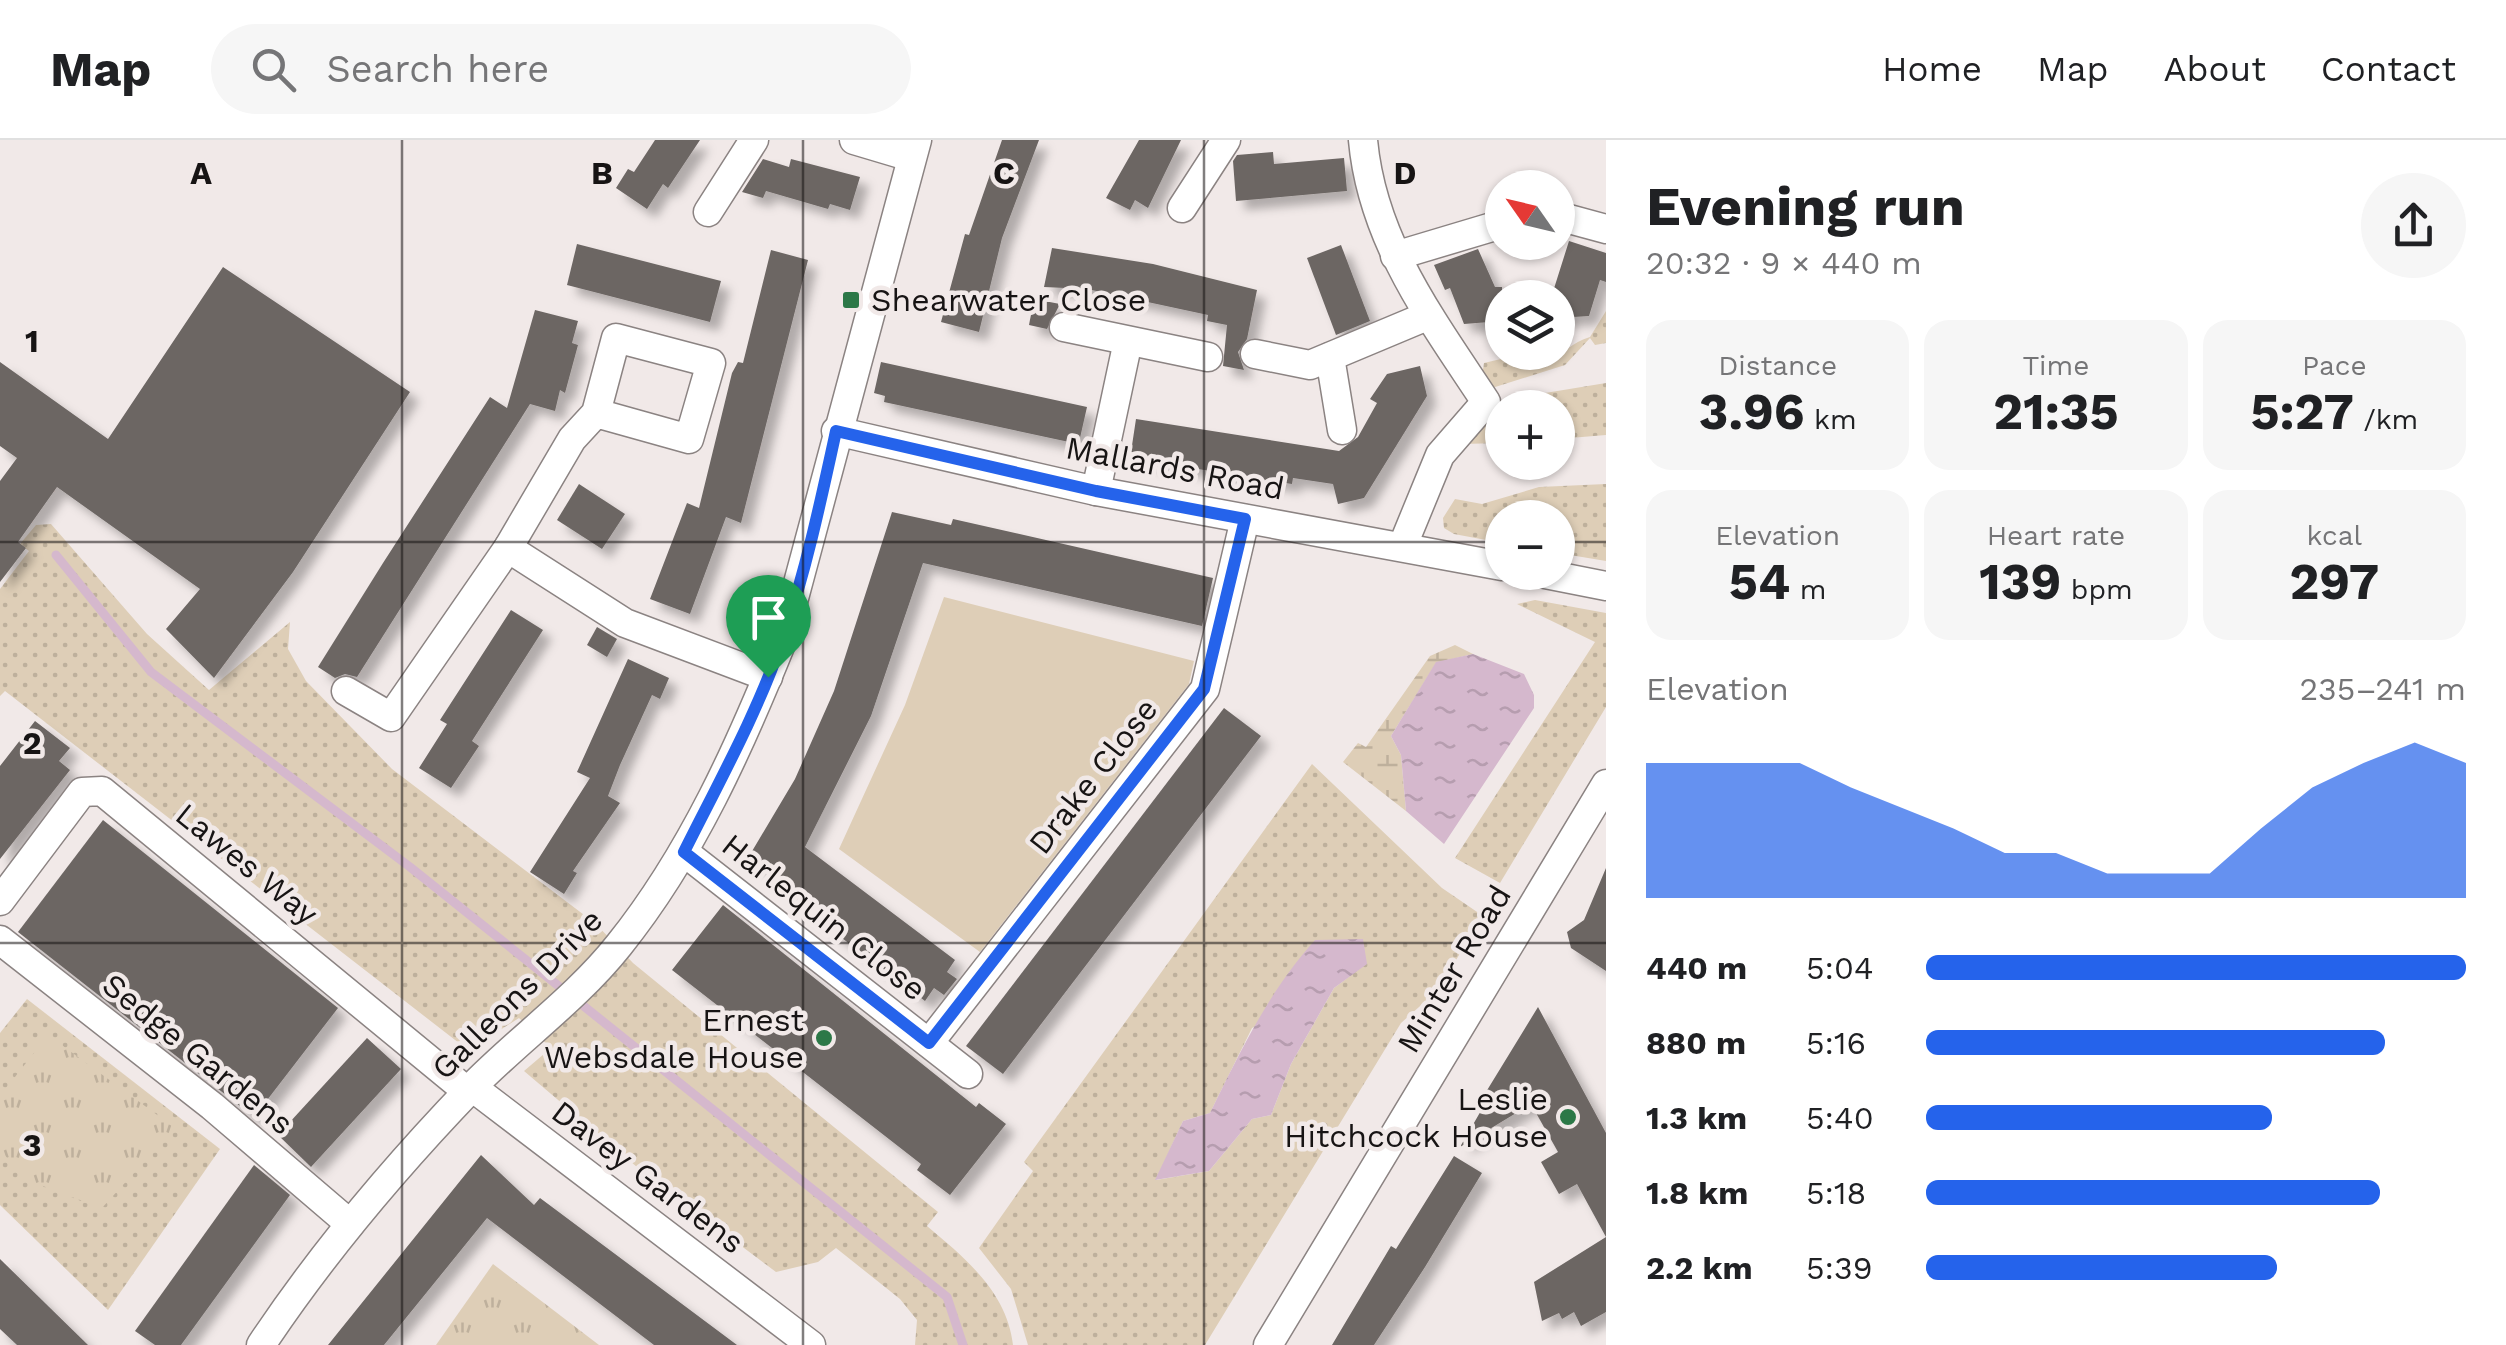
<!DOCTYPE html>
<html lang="en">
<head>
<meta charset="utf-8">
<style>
  :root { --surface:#fff; --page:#f6f6f6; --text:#202124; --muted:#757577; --line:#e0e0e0; --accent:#2563eb }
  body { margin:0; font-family:"Work Sans",sans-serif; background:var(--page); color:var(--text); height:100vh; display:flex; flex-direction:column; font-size:38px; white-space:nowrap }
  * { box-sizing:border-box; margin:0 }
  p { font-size:32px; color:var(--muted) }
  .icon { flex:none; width:55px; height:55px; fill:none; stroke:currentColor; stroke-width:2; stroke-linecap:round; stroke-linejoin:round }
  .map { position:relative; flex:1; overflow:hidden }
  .side { display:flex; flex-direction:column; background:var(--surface); width:900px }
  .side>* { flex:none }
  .needle { width:65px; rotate:304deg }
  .buttons { position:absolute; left:1485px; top:30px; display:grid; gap:20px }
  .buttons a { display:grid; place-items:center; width:90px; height:90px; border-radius:50%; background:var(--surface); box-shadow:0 2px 8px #0004; font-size:50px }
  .pin { position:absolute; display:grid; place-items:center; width:85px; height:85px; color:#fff; margin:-102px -42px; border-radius:50% 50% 50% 0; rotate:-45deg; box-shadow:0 0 10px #0007 }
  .pin .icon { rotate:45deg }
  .round { display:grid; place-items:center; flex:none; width:105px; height:105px; border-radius:52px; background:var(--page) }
  .headline { display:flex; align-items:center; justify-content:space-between; height:170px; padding:0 40px }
  h1 { font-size:55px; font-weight:700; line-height:75px }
  .metrics { display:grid; grid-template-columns:repeat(3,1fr); gap:15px; height:170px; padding:10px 40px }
  .metrics div { display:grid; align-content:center; border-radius:25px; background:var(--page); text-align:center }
  .metrics b { font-size:50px; font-weight:700 }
  .metrics small { font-size:28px; font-weight:400 }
  .metrics p { font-size:28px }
  .chart { height:280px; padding:20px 40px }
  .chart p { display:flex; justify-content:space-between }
  .chart svg { width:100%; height:180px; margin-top:10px; fill:var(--accent); opacity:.7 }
  ul { padding:0 40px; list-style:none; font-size:32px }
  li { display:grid; grid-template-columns:160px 120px 1fr; align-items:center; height:75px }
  li i { height:25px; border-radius:12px; background:var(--accent) }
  header { display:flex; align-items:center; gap:60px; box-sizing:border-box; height:140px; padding:0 50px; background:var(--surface); border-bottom:2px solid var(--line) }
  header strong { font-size:48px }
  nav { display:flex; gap:55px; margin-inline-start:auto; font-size:35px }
  .search { width:700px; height:90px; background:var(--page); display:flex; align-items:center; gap:25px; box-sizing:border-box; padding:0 35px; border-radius:55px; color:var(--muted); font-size:38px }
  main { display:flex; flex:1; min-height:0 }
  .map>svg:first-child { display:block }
  .grass { fill:url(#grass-dots); fill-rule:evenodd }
  .wetland { fill:url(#wetland-marsh) }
  .park { fill:url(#park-tufts) }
  .garden { fill:#deceb7 }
  .water { fill:url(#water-ripples) }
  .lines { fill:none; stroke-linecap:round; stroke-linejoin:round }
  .stream { stroke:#d5b8cd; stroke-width:9 }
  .building { fill:#6c6663; filter:url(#shadow) }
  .street-casing { stroke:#8b8382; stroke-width:31 }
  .street { stroke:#fff; stroke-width:28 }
  .route-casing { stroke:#fff; stroke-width:20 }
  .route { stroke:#2563eb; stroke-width:12 }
  .grid { fill:none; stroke:#171414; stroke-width:2.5; stroke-opacity:0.55 }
  .poi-dot { fill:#2c7847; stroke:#f1e9e8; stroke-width:4 }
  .labels { text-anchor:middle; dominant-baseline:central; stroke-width:9; stroke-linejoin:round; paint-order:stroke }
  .poi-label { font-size:32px; fill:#171414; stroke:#f1e9e8; text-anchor:end }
  .street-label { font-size:32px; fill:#171414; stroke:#f1e9e8 }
  .grid-label { font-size:32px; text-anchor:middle; font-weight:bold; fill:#171414; stroke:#f1e9e8; stroke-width:9; stroke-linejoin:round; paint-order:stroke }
</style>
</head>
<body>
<header>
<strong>Map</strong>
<div class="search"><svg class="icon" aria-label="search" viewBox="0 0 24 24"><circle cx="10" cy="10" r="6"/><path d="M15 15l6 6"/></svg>Search here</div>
<nav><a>Home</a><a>Map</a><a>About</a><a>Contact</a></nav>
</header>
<main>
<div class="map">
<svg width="1606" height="1205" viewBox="0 0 1606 1205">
  <defs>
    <pattern id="grass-dots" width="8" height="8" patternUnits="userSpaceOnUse" patternTransform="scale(2.5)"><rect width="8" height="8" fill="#deceb7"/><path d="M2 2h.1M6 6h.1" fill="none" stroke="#beb09c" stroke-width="1.8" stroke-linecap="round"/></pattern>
    <pattern id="wetland-marsh" width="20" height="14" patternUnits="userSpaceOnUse" patternTransform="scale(2.5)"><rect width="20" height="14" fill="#deceb7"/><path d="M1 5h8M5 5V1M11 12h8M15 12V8" fill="none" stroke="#beb09c"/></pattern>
    <pattern id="park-tufts" width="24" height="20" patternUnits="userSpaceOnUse" patternTransform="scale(2.5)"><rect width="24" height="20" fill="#deceb7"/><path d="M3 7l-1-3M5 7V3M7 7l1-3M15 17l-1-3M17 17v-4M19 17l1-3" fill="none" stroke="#beb09c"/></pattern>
    <pattern id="water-ripples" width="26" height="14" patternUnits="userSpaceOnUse" patternTransform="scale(2.5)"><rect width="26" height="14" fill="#d5b8cd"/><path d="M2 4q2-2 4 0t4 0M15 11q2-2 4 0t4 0" fill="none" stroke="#b69daf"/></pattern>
    <filter id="shadow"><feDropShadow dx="9" dy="9" stdDeviation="5" flood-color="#0004"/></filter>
  </defs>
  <rect width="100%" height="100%" fill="#f1e9e8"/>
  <g class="grass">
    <path d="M1606 171V203L1595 205 1590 198 1565 225 1492 248 1482 236 1484 223 1526 213 1544 221C1563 215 1572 202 1590 197Z"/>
    <path d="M1606 243V295L1558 299V268L1508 267 1539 254Z"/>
    <path d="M1502 270V303L1462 304 1500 271Z"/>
    <path d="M1606 344V421L1558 413V378H1502V403L1454 394 1444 388 1443 378 1455 359 1482 364 1539 347Z"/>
    <path d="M51 384 147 494 209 550 290 482 288 509 306 541 392 629 596 784 633 823 938 1072 927 1086C965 1118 1007 1152 1013 1205H915L917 1180 900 1159 836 1108 818 1122 776 1132 644 1033 524 931 551 908 519 878 468 910 5 551 0 556V449L29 411 20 404 36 385Z"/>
    <path d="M1535 460 1606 473V567L1500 743 1455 718 1595 502 1517 464Z"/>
    <path d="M1312 624 1442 748 1483 776 1437 851 1401 883 1205 1205H1028L1011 1149 979 1108 1033 1031 1024 1022ZM1366 824 1334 848 1291 924 1271 975 1252 979 1209 1031 1156 1040 1183 981 1210 973 1252 888Z"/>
    <path d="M27 859 220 1009 108 1170 0 1065V893Z"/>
  </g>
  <path class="wetland" d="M1455 505 1473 514 1436 523 1391 596 1401 615 1406 671 1343 622 1358 603 1366 607 1430 516Z"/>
  <g class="park">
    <path d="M48 895 175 988 101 1069 33 1042 0 1011V956Z"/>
    <path d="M493 1124 599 1205H436Z"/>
  </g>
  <path class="garden" d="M944 457 1194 521 1189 544 980 812 839 709 905 565Z"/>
  <g class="water">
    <path d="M1473 514 1524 534 1534 555V568L1444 704 1406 671 1401 615 1391 596 1436 522Z"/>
    <path d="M1363 799 1367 824 1334 848 1291 924 1271 975 1252 979 1209 1031 1155 1040 1183 981 1210 973C1240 912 1269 851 1315 800Z"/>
  </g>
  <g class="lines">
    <path class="stream" d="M56 415 151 532 410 727 947 1157 963 1205"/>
  </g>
  <g class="building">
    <path d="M655 0H700L668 48 663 44 647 69 616 48 628 29 634 32Z"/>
    <path d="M1002 0H1039L1002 98 979 192 941 182 965 94 969 95Z"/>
    <path d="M1139 0H1181L1148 68 1135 60 1130 70 1106 58Z"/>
    <path d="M1273 12 1274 24 1344 18 1347 51 1236 61 1233 21 1237 15Z"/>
    <path d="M763 19 789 27 791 19 860 37 850 70 830 64 828 69 766 51 763 58 742 52Z"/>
    <path d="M1569 101 1606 113V142L1600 140 1589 176 1558 178V158H1551Z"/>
    <path d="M577 104 721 141 710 182 567 145Z"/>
    <path d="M1341 105 1370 181 1336 195 1307 118Z"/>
    <path d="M1052 108 1153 124 1257 150 1247 199 1238 212 1244 230 1223 226 1227 185 1207 181 1208 175 1087 149 1044 147Z"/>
    <path d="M1478 109 1495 147H1502V181L1464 184 1450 148 1445 150 1434 125Z"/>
    <path d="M771 110 808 120 741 383 726 377 690 474 650 459 687 363 699 368 732 233 738 222 743 223Z"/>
    <path d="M223 127 410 252 293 432 214 538 166 489 200 449 57 347 18 402 26 408 0 442V341L17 318 0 306V222L108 299Z"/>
    <path d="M1034 159 1060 164 1047 189 1029 185Z"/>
    <path d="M535 170 578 181 572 203 578 205 565 253 560 250 555 271 530 264 357 537 345 534 335 538 318 527 383 423 490 257 507 268Z"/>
    <path d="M881 222 1087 267 1080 298 1070 296 1069 302 884 262 885 256 874 253Z"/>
    <path d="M1420 226 1427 256 1364 358 1338 364 1333 344 1293 338 1292 344 1259 339 1143 320 1144 314 1131 312 1136 279 1339 311 1358 297 1377 263 1370 259 1387 234Z"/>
    <path d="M579 344 625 374 602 409 557 380Z"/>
    <path d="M892 372 951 385 953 379 1213 438 1202 486 923 423 871 576 805 707 955 820 947 832 957 839 944 855 934 848 925 861 805 770 812 761 748 718 795 639 834 551Z"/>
    <path d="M511 470 543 490 472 601 479 606 451 648 419 628 447 584 440 580Z"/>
    <path d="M597 487 617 499 607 517 587 505Z"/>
    <path d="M628 519 669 538 660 559 652 555 620 625 608 656 620 663 573 731 577 733 564 754 530 732 590 638 577 632Z"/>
    <path d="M1224 568 1261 596 1003 934 966 906Z"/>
    <path d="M35 581 70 608 59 621 70 630 0 719V626Z"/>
    <path d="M103 680 338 868 254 977 18 792Z"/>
    <path d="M1606 728V831L1571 808 1567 792 1584 780Z"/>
    <path d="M723 765 976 967 979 963 1006 984 950 1055 917 1030 921 1024 672 830Z"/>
    <path d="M1538 867 1606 993V1097L1577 1044 1559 1054 1541 1022 1558 1012 1531 964 1460 1007 1482 969 1478 965Z"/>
    <path d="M367 898 401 929 311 1027 278 995Z"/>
    <path d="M481 1015 534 1065 540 1058 737 1205H654L487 1078 384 1205H328Z"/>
    <path d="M1454 1016 1482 1033 1425 1127 1374 1205H1332L1391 1106 1396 1109Z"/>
    <path d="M254 1025 290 1055 181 1205H155L135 1191Z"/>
    <path d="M1606 1097V1172L1581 1186 1574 1172 1562 1179 1559 1173 1542 1181 1534 1142Z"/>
    <path d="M0 1119 88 1205H17L0 1189Z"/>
  </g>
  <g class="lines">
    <g class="street-casing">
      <g id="street">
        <path d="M854 0 911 17"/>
        <path d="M1363 0C1372 101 1432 180 1486 262L1440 315 1403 405"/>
        <path d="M1182 68 1226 0"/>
        <path d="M708 72 754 0"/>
        <path d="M1558 76 1606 89"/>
        <path d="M1395 116 1502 84"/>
        <path d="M1064 187 1208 217"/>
        <path d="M1255 214 1310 225 1427 176"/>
        <path d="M1330 217 1342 290"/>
        <path d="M836 291 1096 351 1502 426"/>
        <path d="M1096 351 1128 201"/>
        <path d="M508 408 625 483 768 537"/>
        <path d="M1535 432 1606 446"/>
        <path d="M346 551 391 577 508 408 572 299 596 273 616 198 711 223 689 299 596 273"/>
        <path d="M684 712 968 934"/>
        <path d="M0 761 82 652 102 651 468 952"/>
        <path d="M0 800 212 966 350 1084"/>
        <path d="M929 903 1205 549 1245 379"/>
        <path d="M472 947 811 1205"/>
        <path d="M261 1205C323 1112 395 1027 472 947 519 899 577 858 619 805 692 714 740 606 783 499L917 0"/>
        <path d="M1268 1205 1606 644"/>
      </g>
    </g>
    <use href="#street" class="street"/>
  </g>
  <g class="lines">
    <g class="route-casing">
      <path id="route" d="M836 291 1096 351 1245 379 1204 549 929 903 684 712C719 642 758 572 783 498 806 430 821 360 836 291Z"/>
    </g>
    <use href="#route" class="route"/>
  </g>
  <path class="grid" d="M402 0V1205M803 0V1205M1204 0V1205M0 402H1502M1558 402H1606M0 803H1606"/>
  <g class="poi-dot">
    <rect x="841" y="150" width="20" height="20" rx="5"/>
    <circle cx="824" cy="898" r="10"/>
    <circle cx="1568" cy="977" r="10"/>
  </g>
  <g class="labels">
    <g class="poi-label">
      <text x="871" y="160" text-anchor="start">Shearwater Close</text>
      <text x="804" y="880">Ernest<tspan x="804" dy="37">Websdale House</tspan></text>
      <text x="1548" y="959">Leslie<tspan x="1548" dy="37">Hitchcock House</tspan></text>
    </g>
    <g class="street-label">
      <text transform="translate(1175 328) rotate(11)">Mallards Road</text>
      <text transform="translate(1093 636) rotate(-52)">Drake Close</text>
      <text transform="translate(247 724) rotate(39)">Lawes Way</text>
      <text transform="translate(824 777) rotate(38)">Harlequin Close</text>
      <text transform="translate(1454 829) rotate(-59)">Minter Road</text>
      <text transform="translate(517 854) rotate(-45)">Galleons Drive</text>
      <text transform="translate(198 914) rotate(39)">Sedge Gardens</text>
      <text transform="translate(648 1037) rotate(37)">Davey Gardens</text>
    </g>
  </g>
  <g class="grid-label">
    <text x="201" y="44">A</text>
    <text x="602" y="44">B</text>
    <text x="1004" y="44">C</text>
    <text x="1405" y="44">D</text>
    <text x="32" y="212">1</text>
    <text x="32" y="614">2</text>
    <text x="32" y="1016">3</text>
  </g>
</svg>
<div class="buttons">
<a><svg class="needle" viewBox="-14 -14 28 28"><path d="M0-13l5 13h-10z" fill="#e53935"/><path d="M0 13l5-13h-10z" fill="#757577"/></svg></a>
<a><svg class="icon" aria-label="layers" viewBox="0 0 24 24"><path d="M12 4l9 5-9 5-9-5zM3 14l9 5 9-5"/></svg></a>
<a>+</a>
<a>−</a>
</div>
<div class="pin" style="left:768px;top:537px;background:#1e9e55"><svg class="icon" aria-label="arrive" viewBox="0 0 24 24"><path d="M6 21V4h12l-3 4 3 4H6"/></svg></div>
</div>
<section class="side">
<div class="headline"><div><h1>Evening run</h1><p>20:32 · 9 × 440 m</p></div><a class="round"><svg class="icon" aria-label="share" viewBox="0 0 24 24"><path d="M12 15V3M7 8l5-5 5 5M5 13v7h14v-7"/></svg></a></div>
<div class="metrics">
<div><p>Distance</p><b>3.96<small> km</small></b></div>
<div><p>Time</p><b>21:35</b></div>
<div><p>Pace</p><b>5:27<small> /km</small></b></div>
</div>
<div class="metrics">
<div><p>Elevation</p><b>54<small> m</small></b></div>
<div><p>Heart rate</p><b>139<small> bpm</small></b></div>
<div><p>kcal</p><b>297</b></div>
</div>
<div class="chart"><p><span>Elevation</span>235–241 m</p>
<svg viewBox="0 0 160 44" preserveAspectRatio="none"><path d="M0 44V11L10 11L20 11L30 11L40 17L50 22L60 27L70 33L80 33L90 38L100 38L110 38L120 27L130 17L140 11L150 6L160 11V44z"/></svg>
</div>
<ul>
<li><b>440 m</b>5:04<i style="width:100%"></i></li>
<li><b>880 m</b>5:16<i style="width:85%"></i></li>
<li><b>1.3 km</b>5:40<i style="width:64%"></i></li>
<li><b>1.8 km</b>5:18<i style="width:84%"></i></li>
<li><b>2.2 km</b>5:39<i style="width:65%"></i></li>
</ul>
</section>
</main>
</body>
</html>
